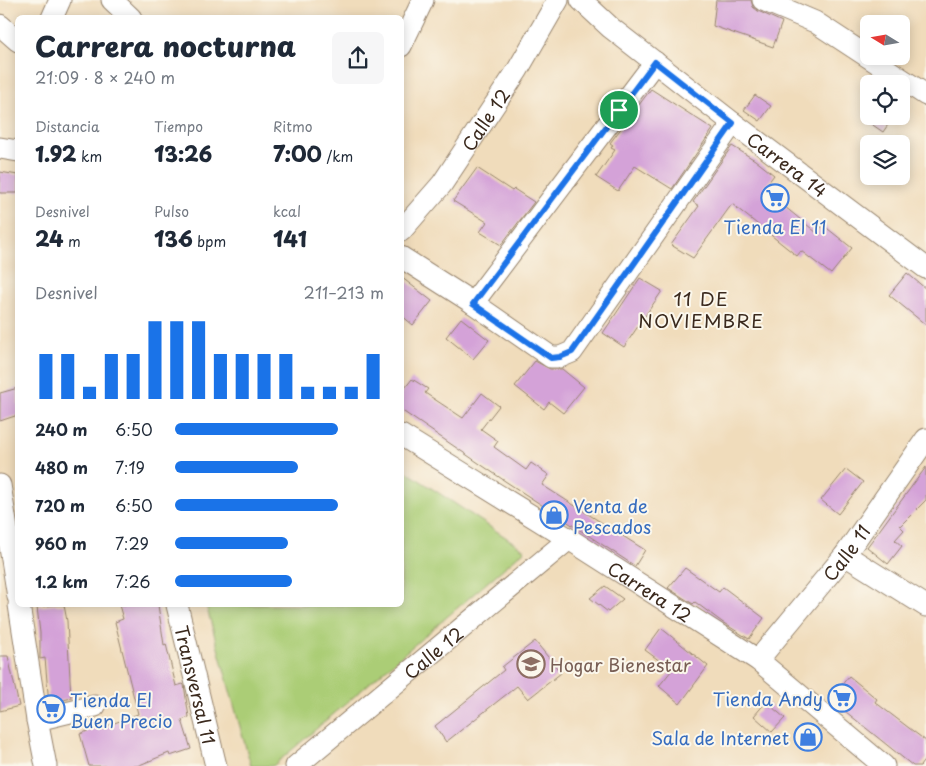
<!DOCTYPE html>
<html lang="es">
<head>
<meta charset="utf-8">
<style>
  :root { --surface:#fff; --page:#f6f6f7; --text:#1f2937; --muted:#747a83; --accent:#1a73e8 }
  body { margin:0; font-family:"Playpen Sans",sans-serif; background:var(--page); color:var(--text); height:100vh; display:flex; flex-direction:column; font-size:19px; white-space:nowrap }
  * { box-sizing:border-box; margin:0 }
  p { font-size:16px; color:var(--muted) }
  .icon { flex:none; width:28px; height:28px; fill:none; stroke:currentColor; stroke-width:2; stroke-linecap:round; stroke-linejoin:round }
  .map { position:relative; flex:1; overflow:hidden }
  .drawer { position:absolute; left:15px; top:15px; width:389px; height:592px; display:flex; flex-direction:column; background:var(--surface); border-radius:8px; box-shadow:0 2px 12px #0003 }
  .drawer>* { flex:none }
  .needle { width:32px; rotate:281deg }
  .controls { position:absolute; left:860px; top:15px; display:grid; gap:10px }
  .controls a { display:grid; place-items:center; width:50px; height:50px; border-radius:8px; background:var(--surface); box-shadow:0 2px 12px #0003; font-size:25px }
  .pin { position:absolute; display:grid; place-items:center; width:42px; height:42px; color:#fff; margin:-21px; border:2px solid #fff; border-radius:50%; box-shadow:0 1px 5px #0007 }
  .round { display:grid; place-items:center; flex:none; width:52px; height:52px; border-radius:8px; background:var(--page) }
  .head { display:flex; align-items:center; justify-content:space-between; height:85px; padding:0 20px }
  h1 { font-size:28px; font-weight:800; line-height:38px }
  .metrics { display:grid; grid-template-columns:repeat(3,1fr); gap:8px; height:85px; padding:5px 20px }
  .metrics div { display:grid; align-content:center }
  .metrics b { font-size:21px; font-weight:800 }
  .metrics small { font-size:14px; font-weight:400 }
  .metrics p { font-size:14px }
  .chart { height:140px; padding:10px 20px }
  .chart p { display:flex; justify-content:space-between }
  .chart svg { width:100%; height:90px; margin-top:5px; stroke:var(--accent); stroke-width:6 }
  ul { padding:0 20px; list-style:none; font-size:16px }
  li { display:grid; grid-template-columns:80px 60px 1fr; align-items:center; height:38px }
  li i { height:12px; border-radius:6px; background:var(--accent) }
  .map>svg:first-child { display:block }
  .green { fill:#abcd76; stroke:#737c4a }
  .building { fill:#d4a2d8 }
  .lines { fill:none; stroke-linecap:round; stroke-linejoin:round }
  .street-casing { stroke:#96836c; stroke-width:23 }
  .street { stroke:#fff; stroke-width:21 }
  .route-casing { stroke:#fff; stroke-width:10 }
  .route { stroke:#1a73e8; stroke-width:6 }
  .labels { text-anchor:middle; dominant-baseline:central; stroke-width:4; stroke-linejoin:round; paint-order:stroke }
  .street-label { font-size:18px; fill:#3b2a1e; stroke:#fbf7ec }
  .shop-label { font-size:18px; fill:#366cbe; stroke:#fbf7ec; text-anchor:start }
  .education-label { font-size:18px; fill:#785e54; stroke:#fbf7ec; text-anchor:start }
  .neighbourhood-label { font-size:19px; letter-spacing:1px; fill:#3b2a1e; stroke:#fbf7ec }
</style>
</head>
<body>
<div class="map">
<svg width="926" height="766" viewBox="0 0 926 766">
  <rect width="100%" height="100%" fill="#fbf7ec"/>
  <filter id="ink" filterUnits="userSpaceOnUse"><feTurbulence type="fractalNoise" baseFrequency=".02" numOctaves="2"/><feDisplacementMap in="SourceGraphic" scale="10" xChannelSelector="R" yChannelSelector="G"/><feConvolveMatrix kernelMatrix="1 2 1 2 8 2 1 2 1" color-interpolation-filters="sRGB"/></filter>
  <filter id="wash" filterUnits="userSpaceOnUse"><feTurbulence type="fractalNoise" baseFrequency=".0096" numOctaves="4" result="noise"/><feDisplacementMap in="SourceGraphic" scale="20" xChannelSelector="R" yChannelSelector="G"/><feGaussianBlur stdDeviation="1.12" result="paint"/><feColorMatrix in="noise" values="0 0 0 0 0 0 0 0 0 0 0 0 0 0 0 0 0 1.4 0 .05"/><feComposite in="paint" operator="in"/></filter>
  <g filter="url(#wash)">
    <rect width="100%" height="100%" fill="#f0dcbb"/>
    <path class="green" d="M401 468 525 550 273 766H251L206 605H401Z"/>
    <g id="blocks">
      <g class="building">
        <path d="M716 0H751L753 7 758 11 782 22 773 47 713 26Z"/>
        <path d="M651 89 713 129 672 189 635 166 618 191 596 177 615 150 611 148 613 145 610 143Z"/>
        <path d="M755 95 771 106 760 121 744 110Z"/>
        <path d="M869 111V116H894L883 132 864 119Z"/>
        <path d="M732 146 755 160 774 175 765 187 781 200 779 202 817 233 823 225 852 248 831 274 801 251 797 256 732 204 693 258 671 245 699 206 693 202Z"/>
        <path d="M477 168 512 191 514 189 534 202 501 245 480 232 487 222 453 201Z"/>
        <path d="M0 172 18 175V193H0Z"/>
        <path d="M907 273 926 289V325L889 295Z"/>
        <path d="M401 277 432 301 413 325 401 315Z"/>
        <path d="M640 278 662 291 624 347 603 333Z"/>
        <path d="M461 318 489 340 473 359 446 337Z"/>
        <path d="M535 361 550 369H562L584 387 563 413 549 402 544 409 515 386Z"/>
        <path d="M412 379 428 389 425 393 463 418 482 393 499 406 481 429 498 441 494 447 526 470 531 463 549 475 542 485 645 550 635 566 505 481 401 410V393Z"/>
        <path d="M18 388V415L0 421V393Z"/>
        <path d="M926 467V500L900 526 904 530 895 540 902 546 888 564 867 547Z"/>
        <path d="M846 469 863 482 838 514 821 500Z"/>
        <path d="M685 568 719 592 723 587 764 618 749 639 722 622 695 602 693 604 668 588Z"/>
        <path d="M605 586 623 599 608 612 590 598Z"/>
        <path d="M54 605H64L67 621 71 698 49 704 45 658 40 659V633L37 607Z"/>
        <path d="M119 605H158L164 645 166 644 176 686 183 684 184 685 189 717 182 720 191 749 170 756 169 753 137 766H89L80 734 103 725 104 727 138 714 115 622 123 619Z"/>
        <path d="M661 628 708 666 680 704 659 686 672 670 645 650Z"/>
        <path d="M535 641 561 673 528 699 517 686 446 742 435 726 504 670 502 667Z"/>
        <path d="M0 656H8L19 706 0 711Z"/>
        <path d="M849 676 877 699 875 702 926 741V758L920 766H913L830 699Z"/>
        <path d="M766 702 785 718 772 732 754 716Z"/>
      </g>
    </g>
  </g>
  <g filter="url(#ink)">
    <use href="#blocks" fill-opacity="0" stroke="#96836c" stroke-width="1"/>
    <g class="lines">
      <g class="street-casing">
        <g id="street">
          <path d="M112 0 131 18"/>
          <path id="s1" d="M581 0 611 28 733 123 926 268"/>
          <path d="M763 0 815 22 926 95"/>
          <path d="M52 18 60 0"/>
          <path d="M0 25 18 41"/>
          <path d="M401 46 423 0"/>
          <path d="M0 148 18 151"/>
          <path id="s2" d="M401 231 442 184 517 71 558 0"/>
          <path d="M401 257 473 303 551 357H560L572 352 733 123"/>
          <path d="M473 303 655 62"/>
          <path id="s3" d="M401 435 569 539 758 660 884 766"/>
          <path d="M0 485 18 597"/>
          <path d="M845 555 926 606"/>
          <path d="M19 605 37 720 46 766"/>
          <path id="s4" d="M177 605 216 766"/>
          <path id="s5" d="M758 660 845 555 926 439"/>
          <path d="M37 720 95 706"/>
          <path id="s6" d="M296 766 569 539"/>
        </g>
      </g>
      <use href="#street" class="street"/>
    </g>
  </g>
  <g class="lines" filter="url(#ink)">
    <g class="route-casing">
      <path id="route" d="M655 62 733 123 572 352 560 357 551 358 473 304Z"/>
    </g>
    <use href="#route" class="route"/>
  </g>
  <defs>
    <g id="supermarket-ring" transform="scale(1.4375)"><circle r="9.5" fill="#fbf7ec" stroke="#3f7fe0" stroke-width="1.5"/><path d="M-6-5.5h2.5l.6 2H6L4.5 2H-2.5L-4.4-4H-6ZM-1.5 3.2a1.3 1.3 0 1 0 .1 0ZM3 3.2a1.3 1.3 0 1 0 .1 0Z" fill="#3f7fe0"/></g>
    <g id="shop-ring" transform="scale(1.4375)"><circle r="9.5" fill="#fbf7ec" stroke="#3f7fe0" stroke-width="1.5"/><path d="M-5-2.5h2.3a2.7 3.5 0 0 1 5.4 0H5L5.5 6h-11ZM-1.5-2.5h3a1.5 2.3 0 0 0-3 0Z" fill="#3f7fe0"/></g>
    <g id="school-ring" transform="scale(1.4375)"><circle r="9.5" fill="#fbf7ec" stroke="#8d6e63" stroke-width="1.5"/><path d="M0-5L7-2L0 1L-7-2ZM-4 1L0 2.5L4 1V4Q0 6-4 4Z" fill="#8d6e63"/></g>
  </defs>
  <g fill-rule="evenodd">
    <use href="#supermarket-ring" x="775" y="198"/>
    <use href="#shop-ring" x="554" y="515"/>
    <use href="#school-ring" x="531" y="664"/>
    <use href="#supermarket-ring" x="842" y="698"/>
    <use href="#supermarket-ring" x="51" y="709"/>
    <use href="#shop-ring" x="808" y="737"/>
  </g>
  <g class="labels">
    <g class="street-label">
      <text stroke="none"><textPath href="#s2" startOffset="140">Calle 12</textPath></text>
      <text stroke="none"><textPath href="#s1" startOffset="264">Carrera 14</textPath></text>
      <text stroke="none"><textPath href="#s5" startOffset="139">Calle 11</textPath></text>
      <text stroke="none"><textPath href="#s3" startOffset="294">Carrera 12</textPath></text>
      <text stroke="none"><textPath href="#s6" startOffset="178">Calle 12</textPath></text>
      <text stroke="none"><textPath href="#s4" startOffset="82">Transversal 11</textPath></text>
    </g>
    <g class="shop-label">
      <text x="775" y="226" text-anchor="middle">Tienda El 11</text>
      <text x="573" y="505">Venta de<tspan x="573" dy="21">Pescados</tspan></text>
      <text x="823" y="698" text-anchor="end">Tienda Andy</text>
      <text x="70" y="699">Tienda El<tspan x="70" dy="21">Buen Precio</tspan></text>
      <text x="789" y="737" text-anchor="end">Sala de Internet</text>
    </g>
    <g class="education-label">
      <text x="550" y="664">Hogar Bienestar</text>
    </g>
    <g class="neighbourhood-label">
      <text x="701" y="298">11 DE<tspan x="701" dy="22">NOVIEMBRE</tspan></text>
    </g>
  </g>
</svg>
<div class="controls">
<a><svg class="needle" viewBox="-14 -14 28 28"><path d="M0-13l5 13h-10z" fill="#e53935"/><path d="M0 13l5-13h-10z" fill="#747a83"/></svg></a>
<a><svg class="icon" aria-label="locate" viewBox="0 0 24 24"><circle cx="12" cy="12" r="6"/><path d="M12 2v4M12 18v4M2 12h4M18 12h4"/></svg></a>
<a><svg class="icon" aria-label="layers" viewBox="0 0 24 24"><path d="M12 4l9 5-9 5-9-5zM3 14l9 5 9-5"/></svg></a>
</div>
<div class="pin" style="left:619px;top:110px;background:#1e9e55"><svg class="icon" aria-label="arrive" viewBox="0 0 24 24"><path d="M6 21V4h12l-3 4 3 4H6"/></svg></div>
<section class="drawer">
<div class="head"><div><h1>Carrera nocturna</h1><p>21:09 · 8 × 240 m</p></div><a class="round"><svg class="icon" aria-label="share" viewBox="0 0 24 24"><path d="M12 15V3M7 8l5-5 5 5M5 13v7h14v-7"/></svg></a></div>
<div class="metrics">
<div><p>Distancia</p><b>1.92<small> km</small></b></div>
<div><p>Tiempo</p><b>13:26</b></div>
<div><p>Ritmo</p><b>7:00<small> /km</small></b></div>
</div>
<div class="metrics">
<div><p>Desnivel</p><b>24<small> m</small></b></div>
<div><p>Pulso</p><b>136<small> bpm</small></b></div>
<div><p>kcal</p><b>141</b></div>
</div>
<div class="chart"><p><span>Desnivel</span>211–213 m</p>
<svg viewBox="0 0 160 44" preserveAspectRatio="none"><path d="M5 44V22M15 44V22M25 44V38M35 44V22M45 44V22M55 44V6M65 44V6M75 44V6M85 44V22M95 44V22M105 44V22M115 44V22M125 44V38M135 44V38M145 44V38M155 44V22"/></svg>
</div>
<ul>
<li><b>240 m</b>6:50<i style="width:78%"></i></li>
<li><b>480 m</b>7:19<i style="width:59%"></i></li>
<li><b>720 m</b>6:50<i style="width:78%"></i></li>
<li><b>960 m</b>7:29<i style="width:54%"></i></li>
<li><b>1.2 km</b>7:26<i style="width:56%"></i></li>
</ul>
</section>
</div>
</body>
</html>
